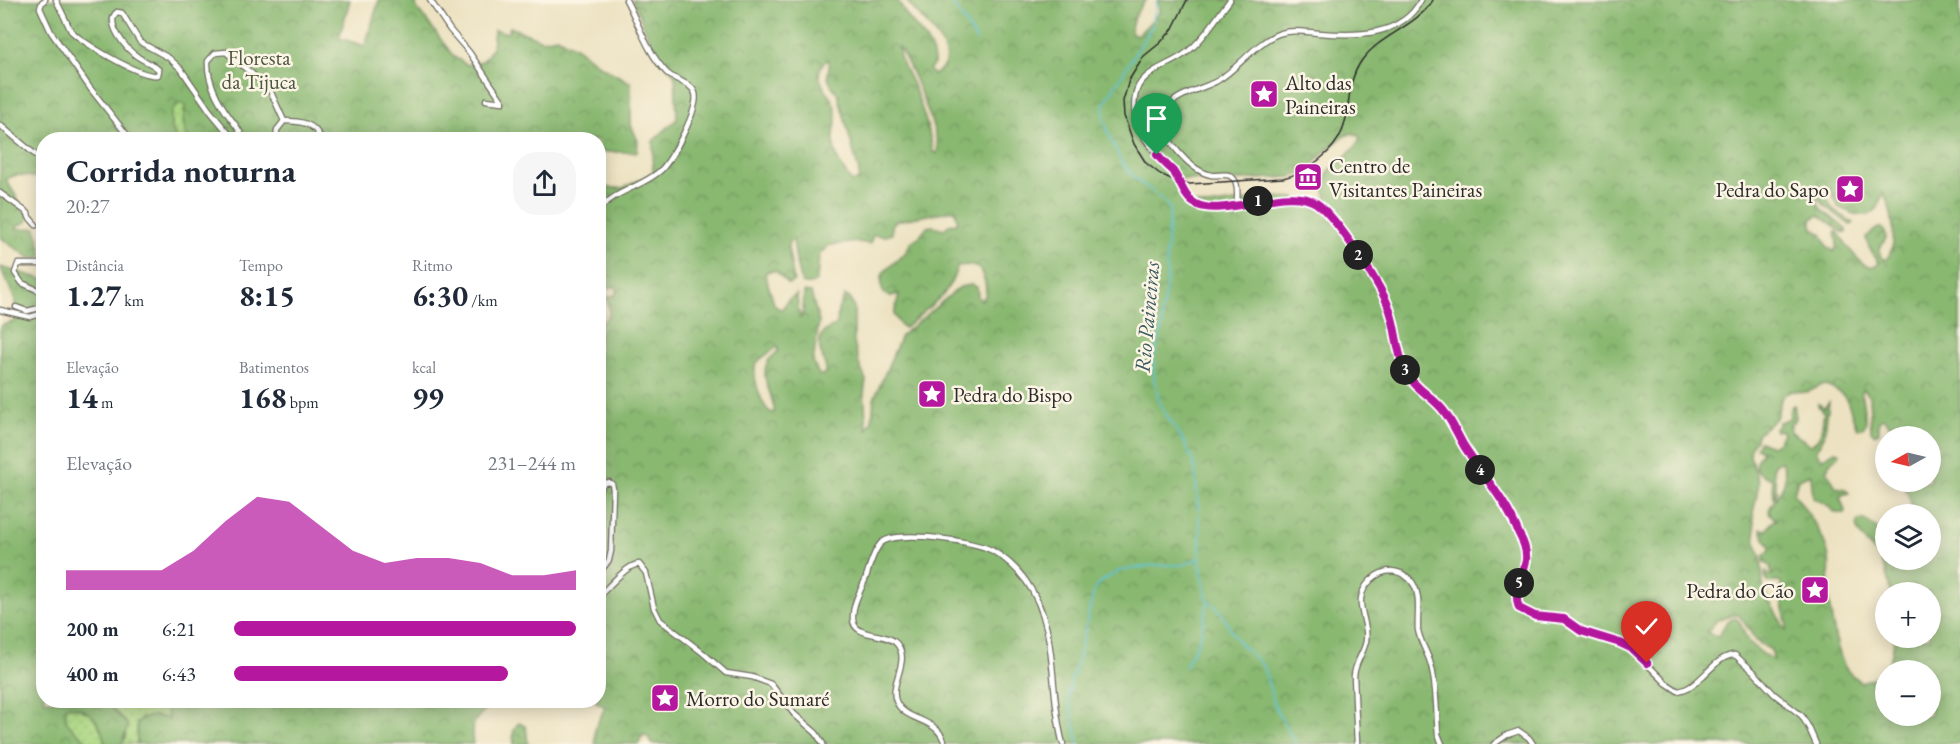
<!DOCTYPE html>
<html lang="pt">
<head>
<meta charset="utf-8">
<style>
  :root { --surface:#fff; --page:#f6f6f7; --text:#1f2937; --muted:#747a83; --accent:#b5179e }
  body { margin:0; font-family:"EB Garamond",serif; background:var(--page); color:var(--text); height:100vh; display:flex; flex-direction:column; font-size:22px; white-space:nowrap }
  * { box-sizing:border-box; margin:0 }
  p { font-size:20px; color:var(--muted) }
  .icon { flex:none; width:33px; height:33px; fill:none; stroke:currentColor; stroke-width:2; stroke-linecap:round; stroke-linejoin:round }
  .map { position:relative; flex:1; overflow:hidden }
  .drawer { position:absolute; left:36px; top:132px; width:570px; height:576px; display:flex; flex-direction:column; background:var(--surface); border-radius:24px; box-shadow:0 3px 15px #0003 }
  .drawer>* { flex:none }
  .needle { width:39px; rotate:262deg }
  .fabs { position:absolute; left:1875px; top:426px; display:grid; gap:12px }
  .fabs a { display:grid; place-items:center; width:66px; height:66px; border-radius:50%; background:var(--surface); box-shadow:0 3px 15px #0003; font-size:30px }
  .pin { position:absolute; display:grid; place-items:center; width:51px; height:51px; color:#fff; margin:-62px -26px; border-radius:50% 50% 50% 0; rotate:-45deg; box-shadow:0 0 6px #0007 }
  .pin .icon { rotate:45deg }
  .km { position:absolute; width:30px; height:30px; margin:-15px; border-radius:50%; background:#222; color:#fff; font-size:16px; line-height:30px; text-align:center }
  .round { display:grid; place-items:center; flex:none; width:63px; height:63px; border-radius:24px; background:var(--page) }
  .head { display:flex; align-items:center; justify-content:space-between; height:102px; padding:0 30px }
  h1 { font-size:33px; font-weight:700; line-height:45px }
  .stats { display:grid; grid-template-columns:repeat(3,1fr); gap:9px; height:102px; padding:6px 30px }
  .stats div { display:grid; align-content:center }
  .stats b { font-size:30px; font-weight:700 }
  .stats small { font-size:16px; font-weight:400 }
  .stats p { font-size:16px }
  .chart { height:168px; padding:12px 30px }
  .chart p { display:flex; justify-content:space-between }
  .chart svg { width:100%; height:108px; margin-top:6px; fill:var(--accent); opacity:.7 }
  ul { padding:0 30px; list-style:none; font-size:20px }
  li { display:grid; grid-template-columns:96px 72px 1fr; align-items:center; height:45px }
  li i { height:15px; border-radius:8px; background:var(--accent) }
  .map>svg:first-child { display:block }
  .grass { fill:url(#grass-dots); stroke:#6c8157; stroke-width:1.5 }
  .forest { fill:url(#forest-crowns); stroke:#5a724e; stroke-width:1.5; fill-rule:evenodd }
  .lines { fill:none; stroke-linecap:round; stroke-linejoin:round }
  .stream { stroke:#5ec6da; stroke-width:1.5 }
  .minor-casing { stroke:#6f6b60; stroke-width:7 }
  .minor { stroke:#fff; stroke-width:4.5 }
  .tram { stroke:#2b2b2b; stroke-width:1.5 }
  .minor-bridge-casing { stroke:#6f6b60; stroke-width:7; stroke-linecap:butt }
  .minor-bridge { stroke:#fff; stroke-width:4.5 }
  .route-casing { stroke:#fff; stroke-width:12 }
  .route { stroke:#b5179e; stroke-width:8 }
  .labels { text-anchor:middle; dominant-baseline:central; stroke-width:5; stroke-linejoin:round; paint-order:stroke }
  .park-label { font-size:21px; fill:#4b5641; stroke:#fcf5e5 }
  .poi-label { font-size:21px; fill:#2b2b2b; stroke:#fcf5e5; text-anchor:start }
  .water-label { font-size:22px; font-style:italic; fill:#3a5a60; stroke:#fcf5e5 }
</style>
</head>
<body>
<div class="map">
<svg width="1960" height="744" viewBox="0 0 1960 744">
  <defs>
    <pattern id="grass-dots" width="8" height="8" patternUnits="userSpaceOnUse" patternTransform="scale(1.5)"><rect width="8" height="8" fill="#acd783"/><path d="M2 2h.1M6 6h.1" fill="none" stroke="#94b971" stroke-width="1.8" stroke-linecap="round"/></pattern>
    <pattern id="forest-crowns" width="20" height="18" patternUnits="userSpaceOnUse" patternTransform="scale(1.5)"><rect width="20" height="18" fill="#89b871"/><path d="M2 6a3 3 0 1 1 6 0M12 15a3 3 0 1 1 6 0" fill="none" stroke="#70965d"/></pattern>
  </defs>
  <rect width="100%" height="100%" fill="#fcf5e5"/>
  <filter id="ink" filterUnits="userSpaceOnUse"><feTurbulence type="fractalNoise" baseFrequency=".0167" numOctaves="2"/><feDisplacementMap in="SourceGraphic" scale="12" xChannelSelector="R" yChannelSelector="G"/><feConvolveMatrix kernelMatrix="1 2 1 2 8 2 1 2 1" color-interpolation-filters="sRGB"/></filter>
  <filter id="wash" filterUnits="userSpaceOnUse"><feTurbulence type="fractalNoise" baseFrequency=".008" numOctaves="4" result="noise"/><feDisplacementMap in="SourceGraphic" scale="24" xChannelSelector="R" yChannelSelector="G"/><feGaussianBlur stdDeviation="1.35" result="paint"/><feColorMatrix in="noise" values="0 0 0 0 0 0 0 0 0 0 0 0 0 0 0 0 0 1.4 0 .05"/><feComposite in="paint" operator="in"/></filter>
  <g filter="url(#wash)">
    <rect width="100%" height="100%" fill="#ece2c1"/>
    <g class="grass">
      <path d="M180 103 185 104V133L189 139H177L171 125V109Z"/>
      <path d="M112 701H164L170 719 154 716 137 723V744H122L126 736 110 706Z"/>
      <path d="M67 706C91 708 101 722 105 744H89C79 731 60 726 67 706Z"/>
    </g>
    <g class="forest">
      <path d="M0 0H350L339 38 365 46 379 0H415L417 8 454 57 467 65 483 61 492 49 494 30 508 33 510 27 542 40 557 37 577 48 599 65 631 83V125L638 141 637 152H600L599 161 598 140 189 139C182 128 182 119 186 106L180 103C166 110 170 128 177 139L44 140 43 179C31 177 15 171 6 180L19 201 16 204 29 214 27 222 17 226V229L36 228 43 256 30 258 0 237Z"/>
      <path d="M632 0H898C906 23 935 39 934 64L929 70 933 75C969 58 918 17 906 0H1146C1138 9 1130 21 1131 33L1138 35 1159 13 1158 0H1960V744H651L649 738 645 735 641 737 639 744H595V729L605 707 595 701 598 700 599 312 603 314 600 321 602 322C614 313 608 307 606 297L614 296 617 291 615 286 604 289 599 287V181L607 188H623L653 173V141L677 119 675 76 651 44 638 11ZM899 48C909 62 942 138 937 153L933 152C930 130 922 108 914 87 909 75 898 60 899 48ZM828 59C831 66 828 67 828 75 828 83 833 87 838 94L859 172V180L852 182C841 168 832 153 834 135 835 124 838 120 835 108 832 92 806 76 828 59ZM1353 133 1360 137C1352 164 1318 159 1326 198 1327 205 1330 210 1331 216L1309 203 1293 198 1271 197 1207 206 1186 202 1176 179 1225 181 1291 177 1302 174 1308 171 1324 152 1344 136ZM1808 186 1825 206 1850 225 1853 224 1852 222 1833 209 1825 195 1821 192V189L1826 187 1831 190 1838 207 1854 214 1869 215 1877 209 1883 193C1892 207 1900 248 1885 260L1880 256V248L1886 238 1885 232 1881 228H1878L1866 237C1866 248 1875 254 1879 264 1862 276 1846 242 1837 231L1835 233 1837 241 1836 249 1833 251 1827 246 1822 234 1813 229 1811 219 1819 215 1844 233H1846V229L1821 209 1814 196 1807 190ZM955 210 958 222 949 225 944 229 932 226 927 227 920 236 911 242 906 252 883 273C881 279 879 295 890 296 893 296 896 294 899 294L894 315 901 326 905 328 943 295 951 283 958 266 969 265 979 268C984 277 989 288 984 298L981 300 978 297 977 287 971 285 960 287 901 336 874 399 872 420 867 430 864 393 866 380 859 364 854 342V308L850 298 845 296 838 310 837 325C834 327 827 329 824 332 813 344 825 358 826 370L823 375H819L813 362 819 322 811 293 804 292 803 313 801 318 798 310 797 294 788 300 783 308 779 309 774 304 765 274 768 271H776L788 284 794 281 788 248 789 241 793 240C796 254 795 269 802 283 809 285 812 285 817 280L819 255 829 245 859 242 870 244 873 235 886 236 892 234V225L896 221ZM775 348H778V351C775 355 771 357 768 361 758 379 776 398 774 413H772C762 409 751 374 756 364 760 357 770 354 775 348ZM1822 385C1830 385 1832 388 1839 392 1852 401 1850 417 1858 429L1864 427 1866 421 1861 392 1864 389 1869 396 1871 431 1874 434 1879 432V421L1882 418 1887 421 1896 436H1930V482H1903L1910 499 1912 514H1930V560H1917L1907 563 1903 560H1886C1885 539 1884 531 1864 520L1858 521 1856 525C1858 538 1871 546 1878 556 1885 567 1889 580 1890 592H1930V638H1894C1893 661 1886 676 1861 682 1856 679 1851 675 1847 670 1837 657 1829 607 1828 590 1828 577 1832 566 1828 553 1822 530 1806 512 1794 493L1798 479 1811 474 1813 498 1826 504 1836 513H1844L1845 511 1840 497 1842 495 1849 493 1846 489 1836 487 1827 471 1829 464 1840 454 1839 452 1835 451 1822 459 1817 453V449L1824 437 1829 402 1824 408 1818 403V406L1824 413C1822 425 1822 440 1810 445 1804 438 1795 437 1790 430V425L1796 418 1794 405 1791 407 1789 419 1779 422 1778 426 1775 428V431L1781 430 1783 433 1778 443 1771 446 1760 441 1756 447 1762 452C1750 467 1756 474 1772 479L1774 497 1777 492 1773 468 1775 463 1781 461C1792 483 1778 491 1769 510L1770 514 1776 520 1772 521 1767 530 1761 529 1764 538 1770 546V550L1764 555V562L1770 566 1772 574 1769 575 1766 571 1765 576 1768 582H1779L1782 585 1779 591 1787 625 1786 630 1767 597 1763 586 1761 557 1756 544 1753 513 1759 483 1750 456 1751 446 1756 440 1757 434 1776 418 1782 396 1791 391 1808 392ZM1735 615H1739L1757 642 1771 650 1774 660C1764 656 1750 645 1745 635 1742 629 1742 623 1736 618L1727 621 1718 637 1707 632 1717 620ZM1886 670H1930V716H1886Z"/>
      <path d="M0 267 43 279 44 700 112 701 110 706 128 725 122 744H105C101 722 91 708 67 706 59 725 79 731 89 744H0V326L16 321 15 299Z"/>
      <path d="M201 700H496V701C479 715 469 720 473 744H137V723L142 718 154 716 169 719 164 701Z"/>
      <path d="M519 723 526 727 528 744H514C513 735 512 729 519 723Z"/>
    </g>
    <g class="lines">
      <g class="stream">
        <path d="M950 0 977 41"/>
        <path d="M1157 0 1152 26 1107 99 1104 108V120L1109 135 1122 163 1135 178 1163 200 1170 209 1166 257 1167 281 1162 312V328L1154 358V378L1160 405 1186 445 1195 467 1200 533V564L1207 599 1221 612 1236 639 1263 666 1276 709 1296 744"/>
        <path d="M1186 667C1188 655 1197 648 1200 636 1204 625 1204 613 1208 602"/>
        <path d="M1079 744 1068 697 1071 680 1078 660 1094 590 1102 581 1119 571 1155 565H1183L1199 558"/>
      </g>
    </g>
  </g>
  <g filter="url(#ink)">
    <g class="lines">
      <g class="minor-casing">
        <g id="minor">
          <path d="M45 0 42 2 40 8 51 32 90 88 131 140"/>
          <path d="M56 0 71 31 78 37C93 48 141 78 158 75L159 70C152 63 145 62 138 57 127 50 104 23 117 12L122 13 140 42 169 58 181 69 210 111 234 140"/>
          <path d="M430 0 450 30 469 52 503 102 486 100"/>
          <path d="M284 121C302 121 314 123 322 140"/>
          <path d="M0 125 44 162"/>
          <path d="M243 140C242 132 236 126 231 119 219 103 207 82 208 61L215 53 226 52 269 88 284 121 277 130 276 140"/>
          <path d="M1174 172C1154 152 1130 128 1135 97 1136 89 1140 82 1146 77 1157 67 1173 63 1186 53 1204 39 1216 18 1230 0"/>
          <path d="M0 193 28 213 29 217 36 225"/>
          <path d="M1187 195C1203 216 1227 206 1249 202 1263 200 1276 199 1290 199 1298 198 1309 198 1316 203 1334 214 1384 289 1390 311 1397 331 1396 352 1406 372 1415 389 1432 396 1443 410 1452 421 1457 434 1464 446 1482 474 1507 502 1519 534 1523 541 1527 551 1526 560 1524 576 1512 590 1519 608L1535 616 1564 619 1581 631 1608 638 1631 648 1666 683 1678 691C1701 688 1714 655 1735 655L1753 671 1774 694 1802 716 1809 728 1816 744"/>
          <path d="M1237 204C1237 197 1239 183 1233 178 1228 172 1218 176 1211 175 1191 171 1163 140 1163 119 1164 96 1201 90 1217 81 1238 69 1255 43 1278 34 1291 29 1306 32 1319 33 1355 36 1402 37 1421 0"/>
          <path d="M598 210C618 189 640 188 660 171 671 162 700 107 695 93 691 82 674 81 666 72 647 52 639 24 626 0"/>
          <path d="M44 264H18L15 273 22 283 44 293"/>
          <path d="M16 307 27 311 44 307"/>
          <path d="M0 310 30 317 44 313"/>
          <path d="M598 416V421"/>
          <path d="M598 491 604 483 609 482 612 484 613 489 611 551 609 560 598 575"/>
          <path d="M598 597C608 588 626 565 639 564L646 573 654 608 660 620 703 653 726 673 752 677 771 684 794 714 816 733 823 744"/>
          <path d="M945 744C938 716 905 723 896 701 889 683 911 661 897 644 886 631 854 639 853 619 852 605 860 592 865 580 869 569 873 551 881 543 896 529 976 541 993 551 1005 558 1018 570 1026 581 1060 628 1048 691 1063 744"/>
          <path d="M1357 744 1354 676C1355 662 1364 653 1366 641 1370 620 1349 601 1371 580 1377 574 1384 571 1392 571 1401 572 1409 576 1414 585 1421 598 1417 616 1418 630 1420 642 1428 653 1431 665 1437 687 1436 711 1438 734L1442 744"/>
          <path d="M1494 744 1507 735 1519 731 1529 738 1533 744"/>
        </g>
      </g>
      <use href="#minor" class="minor"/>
      <path class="tram" d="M1187 0 1172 30 1160 43 1144 56 1129 80 1123 101 1124 116 1134 144 1146 163 1160 174 1176 181 1190 184 1283 178C1298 175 1309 168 1320 159 1361 127 1338 94 1362 60 1381 34 1416 27 1433 0"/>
      <g class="minor-bridge-casing">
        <path id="minor-bridge" d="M1174 172 1187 195"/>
      </g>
      <use href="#minor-bridge" class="minor-bridge"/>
    </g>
  </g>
  <g class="lines" filter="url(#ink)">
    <g class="route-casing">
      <path id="route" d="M1157 155C1162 161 1168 166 1173 171 1181 182 1184 198 1196 204 1223 219 1288 184 1316 203 1335 215 1384 289 1390 311 1397 331 1396 352 1406 372 1415 389 1432 396 1443 410 1452 421 1457 434 1464 446 1482 474 1507 502 1519 534 1523 541 1527 551 1526 560 1524 576 1512 590 1519 608L1535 616 1564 619 1581 631 1620 643 1631 648 1647 663"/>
    </g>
    <use href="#route" class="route"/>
  </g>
  <defs>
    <g id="sight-square" transform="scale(1.5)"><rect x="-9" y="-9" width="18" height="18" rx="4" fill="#b5179e" stroke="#fcf5e5"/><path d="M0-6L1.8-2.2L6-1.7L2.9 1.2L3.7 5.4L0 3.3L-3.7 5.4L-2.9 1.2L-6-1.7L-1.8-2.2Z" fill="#fff"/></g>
    <g id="museum-square" transform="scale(1.5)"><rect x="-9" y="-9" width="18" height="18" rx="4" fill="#b5179e" stroke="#fcf5e5"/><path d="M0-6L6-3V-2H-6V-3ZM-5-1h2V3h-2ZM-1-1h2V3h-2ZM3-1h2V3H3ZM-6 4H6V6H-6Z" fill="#fff"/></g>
  </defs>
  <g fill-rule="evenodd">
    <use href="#sight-square" x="1264" y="94"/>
    <use href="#museum-square" x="1308" y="177"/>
    <use href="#sight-square" x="1850" y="189"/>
    <use href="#sight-square" x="932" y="394"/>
    <use href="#sight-square" x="1815" y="590"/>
    <use href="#sight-square" x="665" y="698"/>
  </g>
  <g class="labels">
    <g class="park-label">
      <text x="259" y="57">Floresta<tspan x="259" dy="24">da Tijuca</tspan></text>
    </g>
    <g class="poi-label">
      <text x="1285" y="82">Alto das<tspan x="1285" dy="24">Paineiras</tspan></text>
      <text x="1329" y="165">Centro de<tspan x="1329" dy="24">Visitantes Paineiras</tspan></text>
      <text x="1829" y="189" text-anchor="end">Pedra do Sapo</text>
      <text x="953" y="394">Pedra do Bispo</text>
      <text x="1794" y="590" text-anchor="end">Pedra do Cão</text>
      <text x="686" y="698">Morro do Sumaré</text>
    </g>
    <g class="water-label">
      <text transform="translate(1147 317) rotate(-85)">Rio Paineiras</text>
    </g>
  </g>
</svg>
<div class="fabs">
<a><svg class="needle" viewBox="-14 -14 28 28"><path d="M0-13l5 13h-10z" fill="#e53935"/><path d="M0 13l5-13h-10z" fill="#747a83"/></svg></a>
<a><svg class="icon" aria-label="layers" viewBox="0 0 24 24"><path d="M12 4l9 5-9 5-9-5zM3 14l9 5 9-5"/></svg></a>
<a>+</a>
<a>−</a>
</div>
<div class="pin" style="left:1157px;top:155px;background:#1e9e55"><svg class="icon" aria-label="arrive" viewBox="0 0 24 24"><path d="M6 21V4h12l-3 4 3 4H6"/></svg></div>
<div class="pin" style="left:1647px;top:663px;background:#d93025"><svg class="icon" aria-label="check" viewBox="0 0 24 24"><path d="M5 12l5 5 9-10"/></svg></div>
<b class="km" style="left:1258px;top:201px">1</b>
<b class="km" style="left:1358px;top:255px">2</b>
<b class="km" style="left:1405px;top:370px">3</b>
<b class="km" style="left:1480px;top:470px">4</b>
<b class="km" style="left:1519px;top:583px">5</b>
<section class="drawer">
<div class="head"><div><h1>Corrida noturna</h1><p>20:27</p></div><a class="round"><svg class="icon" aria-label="share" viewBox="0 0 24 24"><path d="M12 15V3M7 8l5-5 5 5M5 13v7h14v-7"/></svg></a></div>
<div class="stats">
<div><p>Distância</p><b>1.27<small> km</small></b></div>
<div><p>Tempo</p><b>8:15</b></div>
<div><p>Ritmo</p><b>6:30<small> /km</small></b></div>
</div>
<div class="stats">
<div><p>Elevação</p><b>14<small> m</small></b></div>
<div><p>Batimentos</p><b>168<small> bpm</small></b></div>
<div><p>kcal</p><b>99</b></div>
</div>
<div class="chart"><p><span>Elevação</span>231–244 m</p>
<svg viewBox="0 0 160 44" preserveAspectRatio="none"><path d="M0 44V36L10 36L20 36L30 36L40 28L50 16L60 6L70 8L80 18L90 28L100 33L110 31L120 31L130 33L140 38L150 38L160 36V44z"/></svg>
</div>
<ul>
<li><b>200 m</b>6:21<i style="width:100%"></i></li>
<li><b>400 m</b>6:43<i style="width:80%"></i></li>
</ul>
</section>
</div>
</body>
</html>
